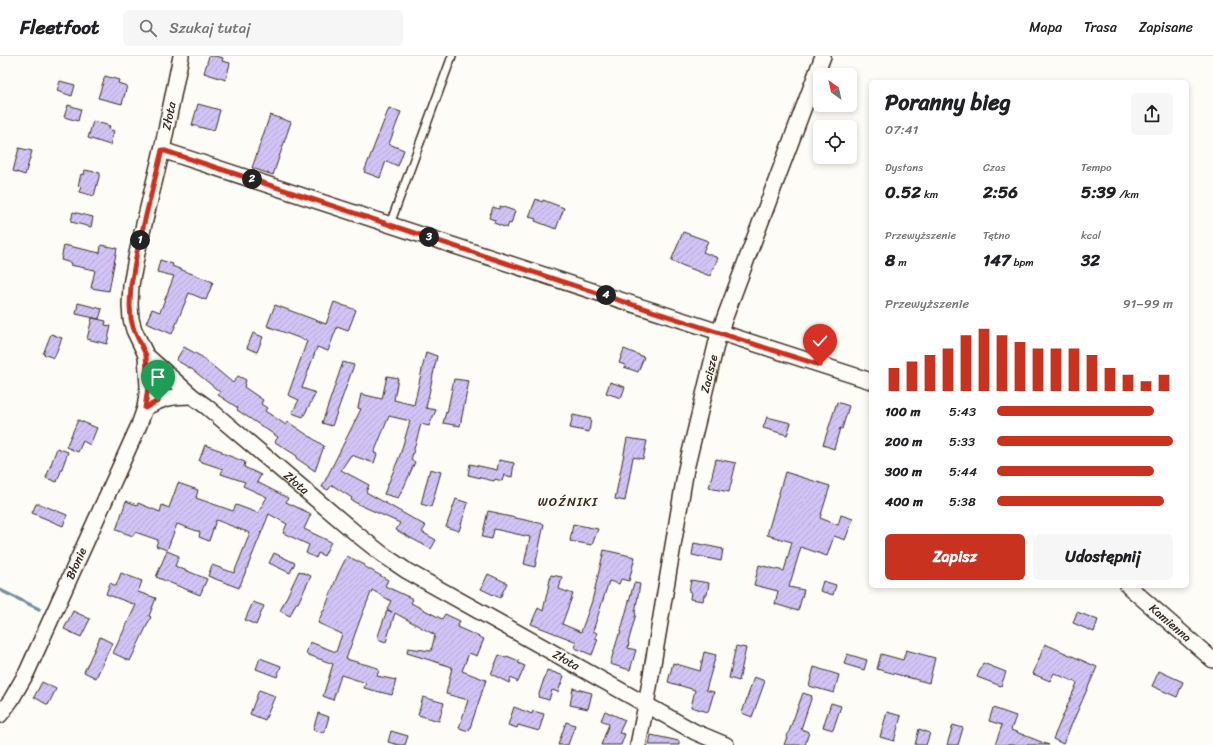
<!DOCTYPE html>
<html lang="pl">
<head>
<meta charset="utf-8">
<style>
  :root { --surface:#fff; --page:#f6f6f6; --text:#202124; --muted:#757577; --line:#e0e0e0; --accent:#c8321e }
  body { margin:0; font-family:Sriracha,sans-serif; background:var(--page); color:var(--text); height:100vh; display:flex; flex-direction:column; font-size:15px; white-space:nowrap }
  * { box-sizing:border-box; margin:0 }
  p { font-size:13px; color:var(--muted) }
  .icon { flex:none; width:22px; height:22px; fill:none; stroke:currentColor; stroke-width:2; stroke-linecap:round; stroke-linejoin:round }
  .map { position:relative; flex:1; overflow:hidden }
  .sheet { position:absolute; left:869px; top:24px; width:320px; height:508px; display:flex; flex-direction:column; background:var(--surface); border-radius:6px; box-shadow:0 2px 6px #0003 }
  .sheet>* { flex:none }
  .needle { width:26px; rotate:327deg }
  .buttons { position:absolute; left:813px; top:12px; display:grid; gap:8px }
  .buttons a { display:grid; place-items:center; width:44px; height:44px; border-radius:6px; background:var(--surface); box-shadow:0 2px 6px #0003; font-size:20px }
  .pin { position:absolute; display:grid; place-items:center; width:34px; height:34px; color:#fff; margin:-41px -17px; border-radius:50% 50% 50% 0; rotate:-45deg; box-shadow:0 0 4px #0007 }
  .pin .icon { rotate:45deg }
  .km { position:absolute; width:20px; height:20px; margin:-10px; border-radius:50%; background:#222; color:#fff; font-size:11px; line-height:20px; text-align:center }
  .round { display:grid; place-items:center; flex:none; width:42px; height:42px; border-radius:6px; background:var(--page) }
  .head { display:flex; align-items:center; justify-content:space-between; height:68px; padding:0 16px }
  h1 { font-size:22px; font-weight:700; line-height:30px }
  .figures { display:grid; grid-template-columns:repeat(3,1fr); gap:6px; height:68px; padding:4px 16px }
  .figures div { display:grid; align-content:center }
  .figures b { font-size:17px; font-weight:700 }
  .figures small { font-size:11px; font-weight:400 }
  .figures p { font-size:11px }
  .chart { height:112px; padding:8px 16px }
  .chart p { display:flex; justify-content:space-between }
  .chart svg { width:100%; height:72px; margin-top:4px; stroke:var(--accent); stroke-width:6 }
  .primary-button { display:flex; gap:8px; margin-top:auto; padding:8px 16px }
  .primary-button a { flex:1; height:46px; border-radius:6px; background:var(--accent); color:#fff; font-size:16px; font-weight:700; line-height:46px; text-align:center }
  .primary-button a+a { background:var(--page); color:var(--text) }
  ul { padding:0 16px; list-style:none; font-size:13px }
  li { display:grid; grid-template-columns:64px 48px 1fr; align-items:center; height:30px }
  li i { height:10px; border-radius:5px; background:var(--accent) }
  header { display:flex; align-items:center; gap:24px; box-sizing:border-box; height:56px; padding:0 20px; background:var(--surface); border-bottom:1px solid var(--line) }
  header strong { font-size:19px }
  nav { display:flex; gap:22px; margin-inline-start:auto; font-size:14px }
  .search { width:280px; height:36px; background:var(--page); display:flex; align-items:center; gap:10px; box-sizing:border-box; padding:0 14px; border-radius:6px; color:var(--muted); font-size:15px }
  .map>svg:first-child { display:block }
  .lines { fill:none; stroke-linecap:round; stroke-linejoin:round }
  .stream { stroke:#7490a2; stroke-width:3.5 }
  .building { fill:url(#building-hatch); stroke:#3b2a1e }
  .service-casing { stroke:#3b2a1e; stroke-width:10 }
  .minor-casing { stroke:#3b2a1e; stroke-width:18 }
  .service { stroke:#fdfcf7; stroke-width:7 }
  .minor { stroke:#fdfcf7; stroke-width:15 }
  .route-casing { stroke:#fff; stroke-width:8 }
  .route { stroke:#c8321e; stroke-width:5 }
  .labels { text-anchor:middle; dominant-baseline:central; stroke-width:3; stroke-linejoin:round; paint-order:stroke }
  .street-label { font-size:12px; fill:#3b2a1e; stroke:#fdfcf7 }
  .neighbourhood-label { font-size:13px; letter-spacing:1px; fill:#3b2a1e; stroke:#fdfcf7 }
</style>
</head>
<body>
<header>
<strong>Fleetfoot</strong>
<div class="search"><svg class="icon" aria-label="search" viewBox="0 0 24 24"><circle cx="10" cy="10" r="6"/><path d="M15 15l6 6"/></svg>Szukaj tutaj</div>
<nav><a>Mapa</a><a>Trasa</a><a>Zapisane</a></nav>
</header>
<div class="map">
<svg width="1213" height="689" viewBox="0 0 1213 689">
  <defs>
    <pattern id="building-hatch" width="6" height="6" patternUnits="userSpaceOnUse"><rect width="6" height="6" fill="#d1c4f6"/><path d="M-1 1l2-2M0 6l6-6M5 7l2-2" fill="none" stroke="#b4a9d2"/></pattern>
  </defs>
  <rect width="100%" height="100%" fill="#fdfcf7"/>
  <filter id="ink" filterUnits="userSpaceOnUse"><feTurbulence type="fractalNoise" baseFrequency=".025" numOctaves="2"/><feDisplacementMap in="SourceGraphic" scale="8" xChannelSelector="R" yChannelSelector="G"/><feConvolveMatrix kernelMatrix="1 2 1 2 8 2 1 2 1" color-interpolation-filters="sRGB"/></filter>
  <g filter="url(#ink)">
    <g class="lines">
      <path class="stream" d="M0 534 39 553"/>
    </g>
    <g class="building">
      <path d="M209 0H215L223 2 222 5 230 7 226 24 204 17Z"/>
      <path d="M105 20 119 24 118 27 127 30 122 48 98 42Z"/>
      <path d="M60 25 75 29 72 40 57 35Z"/>
      <path d="M198 48 220 54 214 75 192 69Z"/>
      <path d="M68 49 81 53 78 65 64 61Z"/>
      <path d="M389 52 401 56 389 88 404 94 398 110 386 105 380 122 364 116Z"/>
      <path d="M270 59 291 66 273 119 252 112Z"/>
      <path d="M93 65 110 70 109 73 114 75 110 89 88 82Z"/>
      <path d="M19 92 32 95 25 119 13 115Z"/>
      <path d="M85 114 100 117 94 140 79 136 81 131 78 130 81 118 84 119Z"/>
      <path d="M536 143 542 146 543 144 564 152 556 173 535 165 536 163 529 161Z"/>
      <path d="M500 150 515 155 511 168 509 167 507 172 494 167 495 164 489 162 493 151 499 153Z"/>
      <path d="M73 156 93 161 91 171 71 166Z"/>
      <path d="M683 176 708 185 703 196 718 202 710 220 671 205Z"/>
      <path d="M64 189 100 197 101 189 117 192 109 235 91 232 95 214 70 209 71 207 61 204Z"/>
      <path d="M160 204 173 208 172 210 213 226 206 244 189 237 172 278 146 267 152 253 160 256 174 220 157 216Z"/>
      <path d="M334 246 356 254 348 275 337 271 328 295 317 291 302 332 316 337 303 361 292 357 299 344 288 339 307 285 267 270 275 249 326 268Z"/>
      <path d="M78 247 102 253 99 263 76 258Z"/>
      <path d="M92 262 106 265 105 269 111 270 107 288 87 283Z"/>
      <path d="M253 277 263 281 257 296 247 292Z"/>
      <path d="M51 278 62 282 54 302 43 298Z"/>
      <path d="M184 291 202 301 233 327 238 320 246 324 244 331 263 344 261 348 267 352 265 355 286 369 288 366 324 390 315 415 296 402 297 400 275 386 278 381 237 354 238 352 218 339 220 336 193 314 176 304Z"/>
      <path d="M624 293 644 301 638 316 624 311 625 309 619 307Z"/>
      <path d="M426 296 437 300 426 352 436 354 429 370 421 368 411 404 415 406 404 431 398 442 384 438 400 399 410 365 389 360 374 397 377 398 374 407 351 399 341 414 369 429 366 436 426 470 422 476 436 484 431 493 396 474 400 467 360 449 351 444 352 442 332 429 328 434 322 431 361 353 358 352 361 338 382 343 387 320 398 322 394 344 414 349Z"/>
      <path d="M343 306 354 309 332 370 322 367Z"/>
      <path d="M454 323 469 325 460 370 443 367 446 356 447 357Z"/>
      <path d="M610 326 625 331 621 342 606 337Z"/>
      <path d="M837 346 849 350 842 373 840 372 834 393 823 389Z"/>
      <path d="M573 359 591 363 589 376 570 372Z"/>
      <path d="M767 361 791 367 787 379 763 372Z"/>
      <path d="M78 364 97 372 90 389 83 385 78 396 66 391Z"/>
      <path d="M627 382 647 385 643 403 633 401 625 445 615 443Z"/>
      <path d="M205 389 222 395V397L245 406 244 411 261 419 257 426 288 442 286 446 311 458 304 473 331 486 324 500 318 497 316 502 306 497 309 489 283 477 287 468 269 458 239 532 208 520 212 509 234 517 250 477 216 464 209 485 199 481 200 476 177 468 167 494 156 490 158 484 135 476 133 480 116 474 126 445 137 449 138 447 160 456 162 449 169 452 178 427 198 434 196 442 233 455 236 449 258 457 267 441 243 430 245 426 221 418 223 413 199 405Z"/>
      <path d="M57 392 68 396 57 426 46 422Z"/>
      <path d="M716 403 736 407 729 436 709 432Z"/>
      <path d="M499 404 514 407 512 421 504 419 502 425 495 423 494 425 468 419 470 408 497 414Z"/>
      <path d="M430 413 441 416 431 451 421 448Z"/>
      <path d="M785 416 830 430 820 462 838 469 841 459 853 463 845 484 834 480 827 500 801 491 789 531 804 534 798 555 775 548 778 535 754 529 759 509 784 515 792 486 767 479Z"/>
      <path d="M456 443 468 447 459 475 446 471Z"/>
      <path d="M36 448H40L67 459 63 470 32 457Z"/>
      <path d="M488 455 498 457 497 458 544 468 535 511 524 508 530 481 494 473 492 483 482 481Z"/>
      <path d="M573 468 598 473 592 489 570 485Z"/>
      <path d="M694 487 723 493 721 505 692 499Z"/>
      <path d="M604 494 635 501 629 525 621 523 619 528 609 525 593 575 597 577 595 582 598 583 592 599 575 592 577 586 531 568 538 552 543 555 551 519 562 521 559 533 573 538 562 568 581 576 592 545Z"/>
      <path d="M167 495 179 500 175 510 207 523 200 539 156 521Z"/>
      <path d="M274 497 295 507 290 517 269 507Z"/>
      <path d="M347 500 365 509 364 510 388 524 385 530 413 543 411 547 442 563 445 558 460 565 457 571 484 583 477 600 469 597 462 615 486 624 469 675 459 672 468 644 446 638 452 611 407 597 408 592 431 595 435 579 395 557 386 586 377 583 387 554 392 556 387 553 391 545 372 534 360 564 346 603 378 612 377 613 379 614 377 620 396 624 392 639 364 632 366 627 341 619 333 644 323 640 333 608 306 598 310 586 336 596 342 578 318 567 323 555H324L338 518Z"/>
      <path d="M299 515 311 520 298 547H296L290 560 280 555Z"/>
      <path d="M121 517 142 525 138 536 156 542 149 560 151 561 130 605 113 597 136 549 106 538 110 527 116 530Z"/>
      <path d="M488 518 507 527 500 542 481 533Z"/>
      <path d="M691 524 709 527 707 539H704L703 545 690 543 691 536H689Z"/>
      <path d="M823 525 836 529 833 539 820 535Z"/>
      <path d="M634 527 640 528 635 557 636 558 628 587H629L628 592 636 594 630 614 610 608 619 578H620Z"/>
      <path d="M253 546 264 550 256 569 245 564Z"/>
      <path d="M73 555 90 563 81 581 64 573Z"/>
      <path d="M1077 556 1098 564 1094 576 1073 567Z"/>
      <path d="M100 581 112 587 96 622 84 616Z"/>
      <path d="M1045 588 1097 611 1063 688 1053 683 1077 627 1054 617 1050 625 1033 618Z"/>
      <path d="M736 590 746 592 739 625 729 622Z"/>
      <path d="M906 594 935 602 929 627 877 613 881 598 903 604Z"/>
      <path d="M704 596 716 599 706 634 714 636 708 656 691 651 695 634 668 626 673 607 700 615Z"/>
      <path d="M847 598 867 604 864 614 844 608Z"/>
      <path d="M499 599 506 602 507 600 519 605 518 607 525 610 518 626 511 622 509 627 491 618Z"/>
      <path d="M260 602 281 610 277 621 256 613Z"/>
      <path d="M983 607 1006 616 1001 630 977 621Z"/>
      <path d="M814 611 839 619 834 637 809 630Z"/>
      <path d="M547 614 564 620 558 636 552 634 549 644 538 641Z"/>
      <path d="M1159 615 1183 626 1177 641 1152 630Z"/>
      <path d="M754 621 765 625 752 661 742 657Z"/>
      <path d="M42 626 56 633 48 649 34 641Z"/>
      <path d="M573 632 592 637 588 653 570 649Z"/>
      <path d="M259 634 275 640 265 664 250 658Z"/>
      <path d="M803 637 812 640 801 673 809 676 805 689H784Z"/>
      <path d="M423 641 444 647 439 665 418 659Z"/>
      <path d="M831 647 841 650 833 674 823 671Z"/>
      <path d="M514 651 532 658 533 655 544 658 539 675 518 669 517 672 508 669Z"/>
      <path d="M993 652 1016 660 1011 674 1049 689H995L1002 669 989 665Z"/>
      <path d="M605 655 625 664 619 677 625 678 621 689H601L609 668 601 664Z"/>
      <path d="M887 656 901 660 894 685 880 681Z"/>
      <path d="M318 657 329 661 324 677 313 674Z"/>
      <path d="M566 666 575 669 568 689H558Z"/>
      <path d="M953 669 963 672 958 689H947Z"/>
      <path d="M919 673 930 677 926 689H915Z"/>
      <path d="M391 675 408 680 405 689H399L388 686Z"/>
      <path d="M651 679 679 685V689H649Z"/>
    </g>
    <g class="lines">
      <g class="service-casing">
        <path id="service" d="M390 168 452 0"/>
      </g>
      <g class="minor-casing">
        <g id="minor">
          <path id="s1" d="M181 0 162 94 137 197 131 229 130 249 131 263 134 274 146 299 192 340 207 351 358 479 382 498 407 515 695 676 726 689"/>
          <path d="M162 94C398 170 634 250 871 325"/>
          <path d="M145 352C163 342 172 340 192 340"/>
          <path id="s2" d="M1128 530 1213 604"/>
          <path id="s3" d="M0 659 11 644 27 616 139 369 145 352 148 331 146 299"/>
          <path id="s4" d="M638 689 646 649 686 413 719 277 823 0"/>
        </g>
      </g>
      <use href="#service" class="service"/>
      <use href="#minor" class="minor"/>
    </g>
  </g>
  <g class="lines" filter="url(#ink)">
    <g class="route-casing">
      <path id="route" d="M158 345 145 352 148 331 146 299 134 274 131 263 130 249 131 229 137 196 162 94C382 165 600 240 820 309"/>
    </g>
    <use href="#route" class="route"/>
  </g>
  <g class="labels">
    <g class="street-label">
      <text transform="translate(169 60) rotate(-78)">Złota</text>
      <text stroke="none"><textPath href="#s4" startOffset="378">Zacisze</textPath></text>
      <text stroke="none"><textPath href="#s1" startOffset="505">Złota</textPath></text>
      <text stroke="none"><textPath href="#s3" startOffset="170">Błonie</textPath></text>
      <text stroke="none"><textPath href="#s2" startOffset="56">Kamienna</textPath></text>
      <text stroke="none"><textPath href="#s1" startOffset="829">Złota</textPath></text>
    </g>
    <g class="neighbourhood-label">
      <text x="568" y="445">WOŹNIKI</text>
    </g>
  </g>
</svg>
<div class="buttons">
<a><svg class="needle" viewBox="-14 -14 28 28"><path d="M0-13l5 13h-10z" fill="#e53935"/><path d="M0 13l5-13h-10z" fill="#757577"/></svg></a>
<a><svg class="icon" aria-label="locate" viewBox="0 0 24 24"><circle cx="12" cy="12" r="6"/><path d="M12 2v4M12 18v4M2 12h4M18 12h4"/></svg></a>
</div>
<div class="pin" style="left:158px;top:345px;background:#1e9e55"><svg class="icon" aria-label="arrive" viewBox="0 0 24 24"><path d="M6 21V4h12l-3 4 3 4H6"/></svg></div>
<div class="pin" style="left:820px;top:309px;background:#d93025"><svg class="icon" aria-label="check" viewBox="0 0 24 24"><path d="M5 12l5 5 9-10"/></svg></div>
<b class="km" style="left:140px;top:184px">1</b>
<b class="km" style="left:252px;top:123px">2</b>
<b class="km" style="left:429px;top:181px">3</b>
<b class="km" style="left:606px;top:239px">4</b>
<section class="sheet">
<div class="head"><div><h1>Poranny bieg</h1><p>07:41</p></div><a class="round"><svg class="icon" aria-label="share" viewBox="0 0 24 24"><path d="M12 15V3M7 8l5-5 5 5M5 13v7h14v-7"/></svg></a></div>
<div class="figures">
<div><p>Dystans</p><b>0.52<small> km</small></b></div>
<div><p>Czas</p><b>2:56</b></div>
<div><p>Tempo</p><b>5:39<small> /km</small></b></div>
</div>
<div class="figures">
<div><p>Przewyższenie</p><b>8<small> m</small></b></div>
<div><p>Tętno</p><b>147<small> bpm</small></b></div>
<div><p>kcal</p><b>32</b></div>
</div>
<div class="chart"><p><span>Przewyższenie</span>91–99 m</p>
<svg viewBox="0 0 160 44" preserveAspectRatio="none"><path d="M5 44V30M15 44V26M25 44V22M35 44V18M45 44V10M55 44V6M65 44V10M75 44V14M85 44V18M95 44V18M105 44V18M115 44V22M125 44V30M135 44V34M145 44V38M155 44V34"/></svg>
</div>
<ul>
<li><b>100 m</b>5:43<i style="width:89%"></i></li>
<li><b>200 m</b>5:33<i style="width:100%"></i></li>
<li><b>300 m</b>5:44<i style="width:89%"></i></li>
<li><b>400 m</b>5:38<i style="width:95%"></i></li>
</ul>
<div class="primary-button"><a>Zapisz</a><a>Udostępnij</a></div>
</section>
</div>
</body>
</html>
